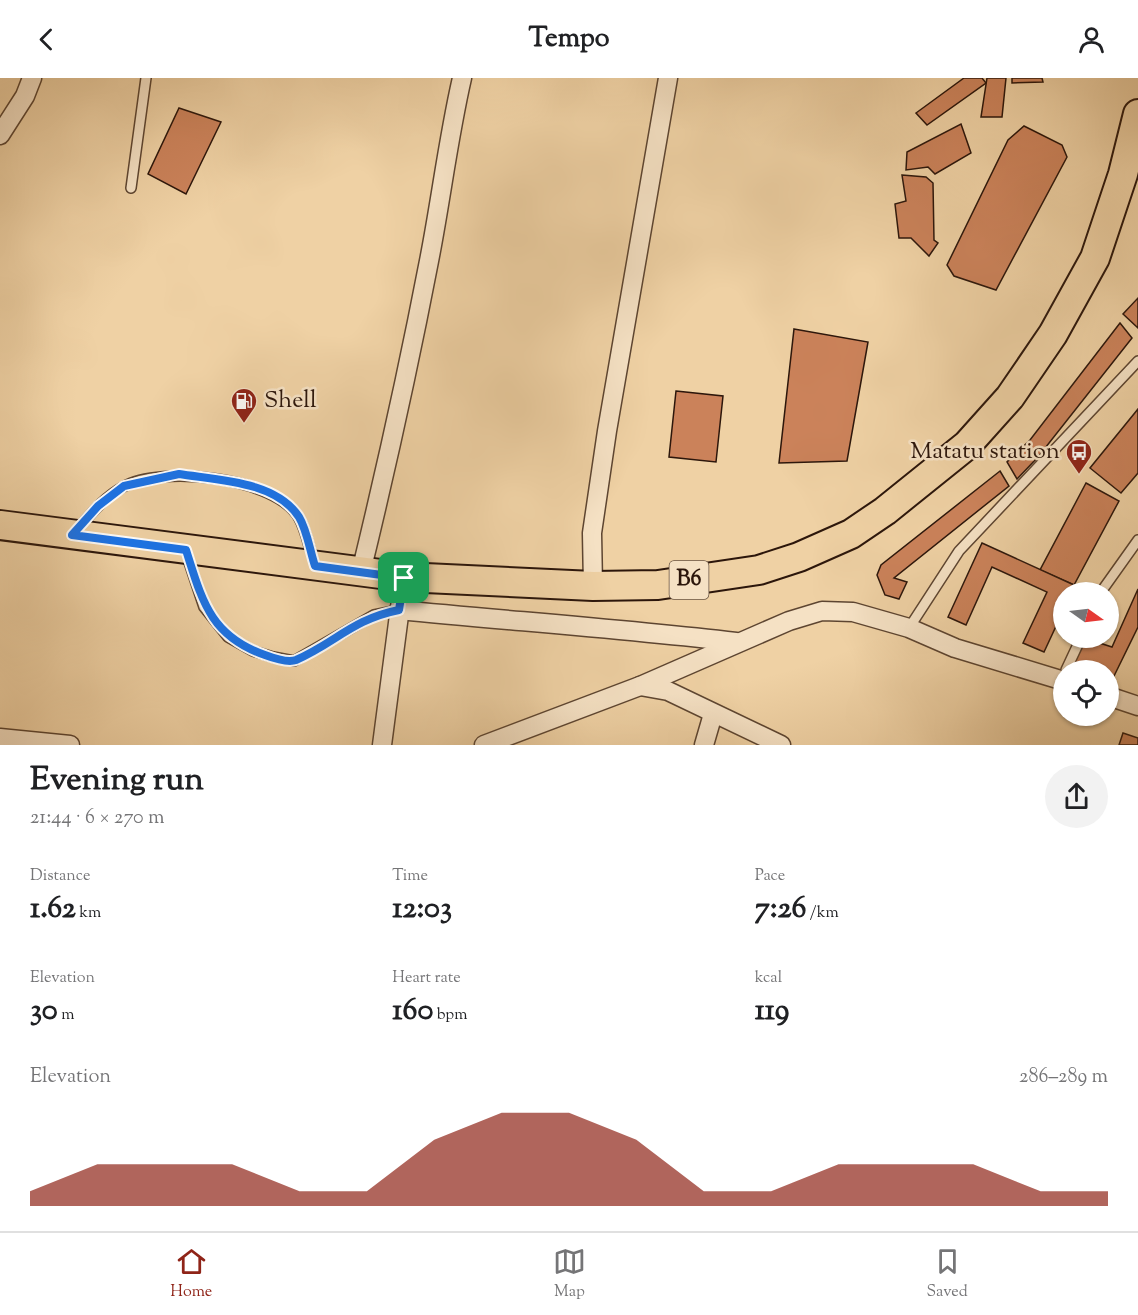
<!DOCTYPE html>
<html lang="en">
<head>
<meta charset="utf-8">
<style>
  :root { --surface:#fff; --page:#f2f2f2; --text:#202124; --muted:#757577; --line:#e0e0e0; --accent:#8f2418 }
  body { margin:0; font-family:"Sorts Mill Goudy",serif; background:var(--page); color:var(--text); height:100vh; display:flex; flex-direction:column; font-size:22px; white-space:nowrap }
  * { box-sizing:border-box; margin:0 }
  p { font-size:20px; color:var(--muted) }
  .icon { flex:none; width:33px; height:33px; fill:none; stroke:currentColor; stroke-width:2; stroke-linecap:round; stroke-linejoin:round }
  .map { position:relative; height:667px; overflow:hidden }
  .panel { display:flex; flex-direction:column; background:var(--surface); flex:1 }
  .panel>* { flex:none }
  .needle { width:39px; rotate:104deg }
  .buttons { position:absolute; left:1053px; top:504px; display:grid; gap:12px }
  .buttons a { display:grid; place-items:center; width:66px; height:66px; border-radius:50%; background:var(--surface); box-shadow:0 2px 4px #0004; font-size:30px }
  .pin { position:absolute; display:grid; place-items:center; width:51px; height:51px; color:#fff; margin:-26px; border-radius:12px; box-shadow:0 3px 9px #0006 }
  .round { display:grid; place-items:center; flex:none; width:63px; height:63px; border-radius:32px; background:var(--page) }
  .head { display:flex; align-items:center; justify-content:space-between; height:102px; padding:0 30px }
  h1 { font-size:33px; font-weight:700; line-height:45px }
  .metrics { display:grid; grid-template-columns:repeat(3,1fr); gap:9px; height:102px; padding:6px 30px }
  .metrics div { display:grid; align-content:center }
  .metrics b { font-size:30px; font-weight:700 }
  .metrics small { font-size:16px; font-weight:400 }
  .metrics p { font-size:16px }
  .chart { height:168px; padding:12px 30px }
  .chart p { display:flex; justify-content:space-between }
  .chart svg { width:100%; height:108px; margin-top:6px; fill:var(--accent); opacity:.7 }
  header { display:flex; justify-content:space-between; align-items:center; height:78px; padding:0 30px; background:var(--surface); font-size:27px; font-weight:700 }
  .tab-bar { display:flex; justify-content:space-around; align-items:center; height:84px; border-top:2px solid var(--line); background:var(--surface); font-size:16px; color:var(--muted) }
  .tab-bar a { display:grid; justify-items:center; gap:3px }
  .tab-bar .selected { color:var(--accent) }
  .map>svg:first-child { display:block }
  .building { fill:#cb825a; stroke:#2c160b; stroke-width:1.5 }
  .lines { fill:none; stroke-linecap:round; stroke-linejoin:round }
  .lane-casing { stroke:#5d4531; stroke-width:12 }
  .street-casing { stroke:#5d4531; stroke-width:21 }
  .primary-casing { stroke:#2c160b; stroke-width:32 }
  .lane { stroke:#f5e1c4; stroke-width:9 }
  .street { stroke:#f5e1c4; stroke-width:18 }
  .primary { stroke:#efd1a4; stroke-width:28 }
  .route-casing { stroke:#fff; stroke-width:12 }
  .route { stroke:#1a73e8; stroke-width:8 }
  .labels { text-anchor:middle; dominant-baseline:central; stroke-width:5; stroke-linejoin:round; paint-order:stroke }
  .shield { fill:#f5e1c4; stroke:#685342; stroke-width:1.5 }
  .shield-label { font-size:22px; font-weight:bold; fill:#2c160b }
  .poi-label { font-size:24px; fill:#2c160b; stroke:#f5e1c4; text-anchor:start }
</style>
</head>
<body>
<header><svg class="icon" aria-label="back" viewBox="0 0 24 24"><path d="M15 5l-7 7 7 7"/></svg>Tempo<svg class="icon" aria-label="person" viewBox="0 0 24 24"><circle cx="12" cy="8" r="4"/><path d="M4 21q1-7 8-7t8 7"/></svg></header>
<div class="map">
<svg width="1138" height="667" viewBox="0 0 1138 667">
  <rect width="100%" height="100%" fill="#efd1a4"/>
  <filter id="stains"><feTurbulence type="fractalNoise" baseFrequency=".00333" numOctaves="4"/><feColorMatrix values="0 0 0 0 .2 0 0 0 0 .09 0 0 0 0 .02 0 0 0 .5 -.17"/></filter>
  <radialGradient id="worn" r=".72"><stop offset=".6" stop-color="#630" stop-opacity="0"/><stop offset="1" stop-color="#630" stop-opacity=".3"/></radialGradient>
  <g class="building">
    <path d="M964 0H982L986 5 927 47 916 35Z"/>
    <path d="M987 0H1006L1002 39H981Z"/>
    <path d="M1012 0H1042L1043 4 1012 5Z"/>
    <path d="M179 30 221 44 186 116 148 96Z"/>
    <path d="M961 46 971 75 935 96 928 89 906 92 907 74Z"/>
    <path d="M1024 48 1062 67 1067 79 996 212 954 198 947 187 1008 62Z"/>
    <path d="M902 97 926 99 933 105 934 162 938 165 929 178 911 160H899L895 126 906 123Z"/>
    <path d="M1138 220V250L1123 236Z"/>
    <path d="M1120 245 1132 260 1038 379 1017 401 1007 384 1030 362Z"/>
    <path d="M794 251 868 264 847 383 779 385Z"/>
    <path d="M676 313 723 318 716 384 669 379Z"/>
    <path d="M1138 331V395L1121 415 1090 390Z"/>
    <path d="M1000 393 1009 408 894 500 907 504 899 521 885 517 877 497 881 487Z"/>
    <path d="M1086 405 1119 423 1074 507 1040 492Z"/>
    <path d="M982 465 1074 507 1071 514H1064V531L1044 574 1023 565 1047 514 992 489 966 547 948 539Z"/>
    <path d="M1138 511V549L1113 600 1108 598V592H1092L1074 586 1084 560 1112 569Z"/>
    <path d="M1123 655 1138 660V667H1119Z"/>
  </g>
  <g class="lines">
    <g class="lane-casing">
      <g id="lane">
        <path d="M131 110 146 0"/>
        <path d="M76 453C90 437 104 419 123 409 161 387 276 399 299 440 306 452 309 470 314 484"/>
        <path d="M186 475 204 529 228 559 253 573 273 579 294 583 374 537 399 532"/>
        <path d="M1101 514 1138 462"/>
        <path d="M909 550 959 473 1138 283"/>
        <path d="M1066 592 1081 560"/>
      </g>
    </g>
    <g class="street-casing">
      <g id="street">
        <path d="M0 57 25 18 32 0"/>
        <path d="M361 494C386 391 409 287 429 183 441 122 448 61 462 0"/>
        <path d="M593 508 592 455 607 353 668 0"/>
        <path d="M399 532C512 543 624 551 736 564"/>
        <path d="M640 608 668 613 781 667"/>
        <path d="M1108 618 1138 628"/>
        <path d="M0 660 70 667"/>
        <path d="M382 667 404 499"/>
        <path d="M484 667 640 608 789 543 822 533 853 534 909 550 955 570 1064 603"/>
        <path d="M704 667 713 636"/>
      </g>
    </g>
    <g class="primary-casing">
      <path id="primary" d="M0 447 404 499 593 508 658 507 759 492 799 479 851 456 885 433 967 367 1010 319 1053 256 1095 180 1123 96 1138 36"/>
    </g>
    <use href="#lane" class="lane"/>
    <use href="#street" class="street"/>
    <use href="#primary" class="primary"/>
  </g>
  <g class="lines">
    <g class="route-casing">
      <path id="route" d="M179 396C217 402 276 403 299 439 307 452 310 473 315 488L404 500 399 532C353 541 335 565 296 582 288 585 273 580 265 577 210 558 202 522 186 472L72 457 98 428 124 408Z"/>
    </g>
    <use href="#route" class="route"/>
  </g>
  <defs>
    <g id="fuel-pin" transform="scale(1.35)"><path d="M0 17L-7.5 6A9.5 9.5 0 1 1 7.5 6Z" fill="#8f2418" stroke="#f5e1c4"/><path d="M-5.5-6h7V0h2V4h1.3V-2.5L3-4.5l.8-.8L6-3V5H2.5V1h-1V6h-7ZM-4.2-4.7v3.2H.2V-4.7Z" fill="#fff"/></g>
    <g id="bus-pin" transform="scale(1.35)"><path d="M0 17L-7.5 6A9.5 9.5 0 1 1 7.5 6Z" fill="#8f2418" stroke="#f5e1c4"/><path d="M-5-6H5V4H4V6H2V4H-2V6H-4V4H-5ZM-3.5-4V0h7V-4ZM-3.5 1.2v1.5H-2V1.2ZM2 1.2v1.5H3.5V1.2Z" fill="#fff"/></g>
  </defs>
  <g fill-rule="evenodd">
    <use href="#fuel-pin" x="244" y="323"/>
    <use href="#bus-pin" x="1079" y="374"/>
  </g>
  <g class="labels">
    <rect class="shield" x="669.5" y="483" width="39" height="38" rx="4.5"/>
    <g class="shield-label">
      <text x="689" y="502">B6</text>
    </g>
    <g class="poi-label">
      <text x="264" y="323">Shell</text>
      <text x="1060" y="374" text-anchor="end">Matatu station</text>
    </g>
  </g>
  <rect width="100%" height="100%" filter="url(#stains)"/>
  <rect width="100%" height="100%" fill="url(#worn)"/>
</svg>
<div class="buttons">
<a><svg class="needle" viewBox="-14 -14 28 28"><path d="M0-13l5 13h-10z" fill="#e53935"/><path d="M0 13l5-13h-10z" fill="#757577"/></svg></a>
<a><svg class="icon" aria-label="locate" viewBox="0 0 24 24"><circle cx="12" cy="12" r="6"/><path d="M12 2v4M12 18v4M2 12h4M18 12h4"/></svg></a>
</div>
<div class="pin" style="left:404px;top:500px;background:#1e9e55"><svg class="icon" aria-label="arrive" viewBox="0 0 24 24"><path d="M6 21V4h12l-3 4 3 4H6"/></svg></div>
</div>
<section class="panel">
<div class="head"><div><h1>Evening run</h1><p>21:44 · 6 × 270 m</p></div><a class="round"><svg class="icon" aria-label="share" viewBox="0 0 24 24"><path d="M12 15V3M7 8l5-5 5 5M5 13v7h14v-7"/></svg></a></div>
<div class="metrics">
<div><p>Distance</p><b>1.62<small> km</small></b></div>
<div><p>Time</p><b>12:03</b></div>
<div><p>Pace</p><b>7:26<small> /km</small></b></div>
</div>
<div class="metrics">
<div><p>Elevation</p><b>30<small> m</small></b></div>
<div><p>Heart rate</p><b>160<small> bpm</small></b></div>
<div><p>kcal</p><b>119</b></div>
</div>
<div class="chart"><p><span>Elevation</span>286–289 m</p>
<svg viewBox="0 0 160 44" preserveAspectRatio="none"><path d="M0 44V38L10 27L20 27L30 27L40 38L50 38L60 17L70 6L80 6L90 17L100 38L110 38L120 27L130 27L140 27L150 38L160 38V44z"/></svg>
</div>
</section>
<nav class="tab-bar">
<a class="selected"><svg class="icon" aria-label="home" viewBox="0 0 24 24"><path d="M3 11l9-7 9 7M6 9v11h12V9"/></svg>Home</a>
<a><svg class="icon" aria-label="map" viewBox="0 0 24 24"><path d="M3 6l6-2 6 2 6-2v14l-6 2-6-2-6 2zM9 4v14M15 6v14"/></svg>Map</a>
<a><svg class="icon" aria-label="saved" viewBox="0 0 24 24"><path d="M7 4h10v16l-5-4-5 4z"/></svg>Saved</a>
</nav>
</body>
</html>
